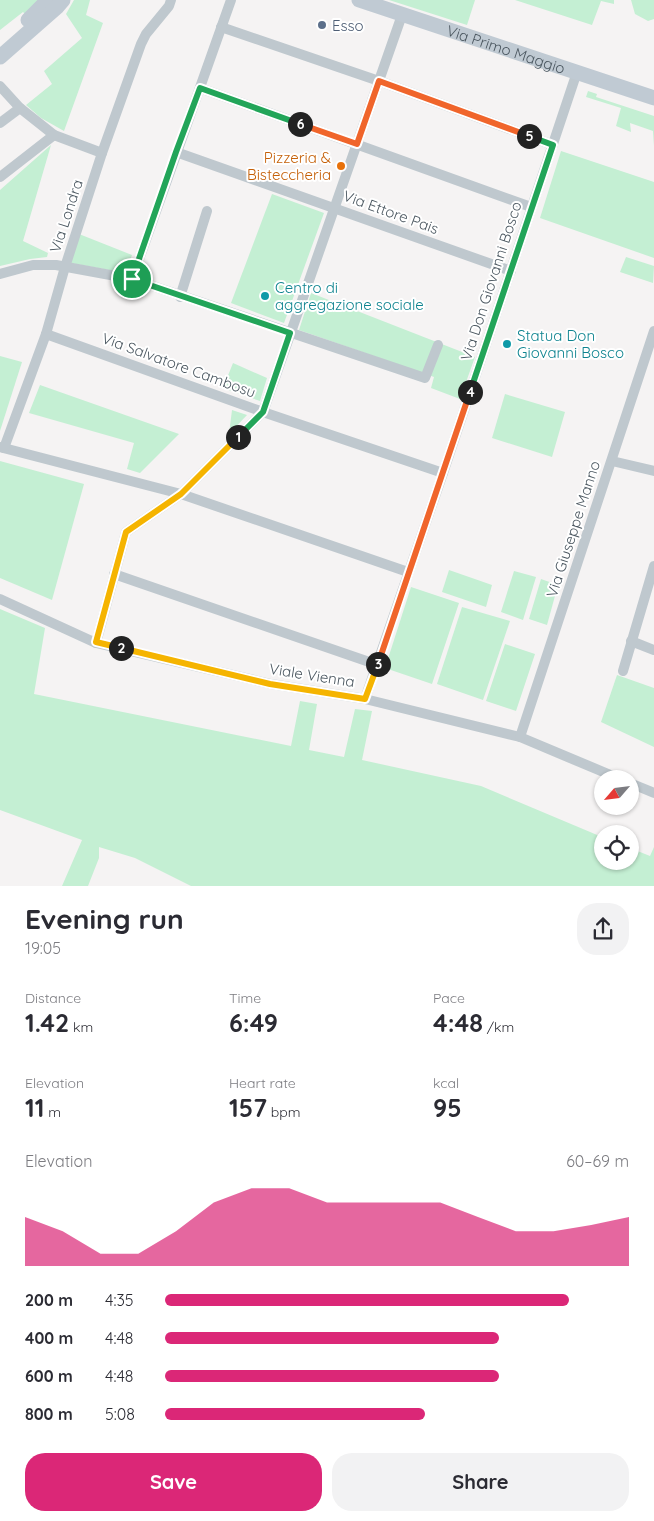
<!DOCTYPE html>
<html lang="en">
<head>
<meta charset="utf-8">
<style>
  :root { --surface:#fff; --page:#f2f2f3; --text:#2b2b33; --muted:#7c7c81; --accent:#db2777 }
  body { margin:0; font-family:Quicksand,sans-serif; background:var(--page); color:var(--text); height:100vh; display:flex; flex-direction:column; font-size:19px; white-space:nowrap }
  * { box-sizing:border-box; margin:0 }
  p { font-size:16px; color:var(--muted) }
  .icon { flex:none; width:28px; height:28px; fill:none; stroke:currentColor; stroke-width:2; stroke-linecap:round; stroke-linejoin:round }
  .map { position:relative; height:886px; overflow:hidden }
  .panel { display:flex; flex-direction:column; background:var(--surface); flex:1 }
  .panel>* { flex:none }
  .needle { width:32px; rotate:242deg }
  .controls { position:absolute; left:594px; top:770px; display:grid; gap:10px }
  .controls a { display:grid; place-items:center; width:45px; height:45px; border-radius:50%; background:var(--surface); box-shadow:0 1px 4px #0004; font-size:25px }
  .pin { position:absolute; display:grid; place-items:center; width:42px; height:42px; color:#fff; margin:-21px; border:2px solid #fff; border-radius:50%; box-shadow:0 1px 5px #0007 }
  .km { position:absolute; width:25px; height:25px; margin:-12px; border-radius:50%; background:#222; color:#fff; font-size:14px; line-height:25px; text-align:center }
  .round { display:grid; place-items:center; flex:none; width:52px; height:52px; border-radius:20px; background:var(--page) }
  .overview { display:flex; align-items:center; justify-content:space-between; height:85px; padding:0 25px }
  h1 { font-size:28px; font-weight:700; line-height:38px }
  .stats { display:grid; grid-template-columns:repeat(3,1fr); gap:8px; height:85px; padding:5px 25px }
  .stats div { display:grid; align-content:center }
  .stats b { font-size:25px; font-weight:700 }
  .stats small { font-size:14px; font-weight:400 }
  .stats p { font-size:14px }
  .chart { height:140px; padding:10px 25px }
  .chart p { display:flex; justify-content:space-between }
  .chart svg { width:100%; height:90px; margin-top:5px; fill:var(--accent); opacity:.7 }
  .primary-button { display:flex; gap:10px; margin-top:auto; padding:10px 25px }
  .primary-button a { flex:1; height:58px; border-radius:20px; background:var(--accent); color:#fff; font-size:20px; font-weight:700; line-height:58px; text-align:center }
  .primary-button a+a { background:var(--page); color:var(--text) }
  ul { padding:0 25px; list-style:none; font-size:16px }
  li { display:grid; grid-template-columns:80px 60px 1fr; align-items:center; height:38px }
  li i { height:12px; border-radius:6px; background:var(--accent) }
  .map>svg:first-child { display:block }
  .green { fill:#c4efd3 }
  .lines { fill:none; stroke-linecap:round; stroke-linejoin:round }
  .street { stroke:#bfc8ce; stroke-width:10 }
  .secondary { stroke:#c0cad3; stroke-width:15 }
  .split-1-casing { stroke:#fff; stroke-width:10 }
  .split-2-casing { stroke:#fff; stroke-width:10 }
  .split-3-casing { stroke:#fff; stroke-width:10 }
  .split-4-casing { stroke:#fff; stroke-width:10 }
  .split-5-casing { stroke:#fff; stroke-width:10 }
  .split-6-casing { stroke:#fff; stroke-width:10 }
  .split-7-casing { stroke:#fff; stroke-width:10 }
  .split-1 { stroke:#22a559; stroke-width:6 }
  .split-2 { stroke:#f5b400; stroke-width:6 }
  .split-3 { stroke:#f5b400; stroke-width:6 }
  .split-4 { stroke:#f0652b; stroke-width:6 }
  .split-5 { stroke:#22a559; stroke-width:6 }
  .split-6 { stroke:#f0652b; stroke-width:6 }
  .split-7 { stroke:#22a559; stroke-width:6 }
  .service-dot { fill:#5c6f8a; stroke:#fff; stroke-width:2 }
  .food-dot { fill:#e8710a; stroke:#fff; stroke-width:2 }
  .culture-dot { fill:#0f9aa8; stroke:#fff; stroke-width:2 }
  .labels { text-anchor:middle; dominant-baseline:central; stroke-width:4; stroke-linejoin:round; paint-order:stroke }
  .service-label { font-size:15px; fill:#4e5e75; stroke:#fff; text-anchor:start }
  .street-label { font-size:15px; fill:#4b5760; stroke:#fff }
  .food-label { font-size:15px; fill:#c56008; stroke:#fff; text-anchor:end }
  .culture-label { font-size:15px; fill:#0d838f; stroke:#fff; text-anchor:start }
</style>
</head>
<body>
<div class="map">
<svg width="654" height="886" viewBox="0 0 654 886">
  <rect width="100%" height="100%" fill="#f5f3f3"/>
  <g class="green">
    <path d="M0 0H39L25 14 23 12 0 30Z"/>
    <path d="M74 0H90L86 15 103 23 64 131 41 118 26 105 52 84 44 71 82 38 66 14Z"/>
    <path d="M389 0H475L467 25Z"/>
    <path d="M515 0H614V4L601 1 592 25Z"/>
    <path d="M631 0H654V19L648 21 635 14Z"/>
    <path d="M588 91 597 94 596 97 654 116V146L653 131 630 123 631 132 616 126 621 108 586 97Z"/>
    <path d="M51 145 23 241 48 253 47 257 30 259 0 266V190Z"/>
    <path d="M561 151 654 182V258L540 218Z"/>
    <path d="M272 194 324 213 284 323 231 303Z"/>
    <path d="M79 234 132 255 125 273 71 263Z"/>
    <path d="M626 257 654 266 653 283 620 272Z"/>
    <path d="M311 293 475 357 460 399 431 388 434 377 299 330Z"/>
    <path d="M0 356 22 362 0 431Z"/>
    <path d="M233 363 267 378 260 401 223 388Z"/>
    <path d="M40 385 179 434 140 473 127 469 134 443 29 413Z"/>
    <path d="M505 394 565 412 552 457 492 438Z"/>
    <path d="M232 410 247 415 229 434Z"/>
    <path d="M0 461 84 484 52 600 0 578Z"/>
    <path d="M449 570 492 585 486 607 442 592Z"/>
    <path d="M514 571 536 577 523 620 501 612Z"/>
    <path d="M541 579 558 585 547 625 529 619Z"/>
    <path d="M411 587 459 603 432 684 385 668Z"/>
    <path d="M462 607 510 621 483 700 437 684Z"/>
    <path d="M0 609 45 628 34 694 291 746 300 701 317 704 309 750 344 757 355 709 372 711 362 760 481 786 602 837V861H630V848L650 856 654 847V886H191L135 858 99 847V858L88 886H62L82 840 0 810Z"/>
    <path d="M505 644 535 654 516 711 486 701Z"/>
    <path d="M617 675 654 688V747L601 722Z"/>
  </g>
  <g class="lines">
    <g class="street">
      <path d="M221 27 379 81 553 145"/>
      <path d="M0 86 20 108 54 135 102 153"/>
      <path d="M200 88 531 207"/>
      <path d="M0 123 20 108"/>
      <path d="M176 152 511 271"/>
      <path d="M0 177 54 135"/>
      <path d="M0 274 33 265H56L132 279 425 378 438 345"/>
      <path d="M132 279 231 0"/>
      <path d="M180 297 207 211"/>
      <path d="M46 334 263 412 443 473"/>
      <path d="M0 447 181 494 408 572"/>
      <path d="M4 448 46 334 65 267 102 153 141 44 146 34 169 6 171 0"/>
      <path d="M612 461 654 471"/>
      <path d="M114 574 378 665"/>
      <path d="M0 599 96 643 271 684 365 699 520 737 620 779"/>
      <path d="M631 641 654 650"/>
      <path d="M96 643 126 532 181 494 263 412 402 15"/>
      <path d="M623 671 654 566"/>
      <path d="M365 699 443 473 577 72"/>
      <path d="M520 737 654 331"/>
      <path d="M630 783 654 793"/>
    </g>
    <g class="secondary">
      <path id="s1" d="M359 0 654 98"/>
      <path d="M28 20 48 0"/>
      <path d="M0 57 57 7 63 0"/>
    </g>
  </g>
  <g class="lines">
    <g class="split-1-casing">
      <path id="split-1" d="M132 279 290 333 263 412 238 437"/>
    </g>
    <g class="split-2-casing">
      <path id="split-2" d="M121 648 96 642 126 532 181 494 238 437"/>
    </g>
    <g class="split-3-casing">
      <path id="split-3" d="M121 648 270 684 365 699 378 664"/>
    </g>
    <g class="split-4-casing">
      <path id="split-4" d="M378 664 470 392"/>
    </g>
    <g class="split-5-casing">
      <path id="split-5" d="M470 392 553 145 529 136"/>
    </g>
    <g class="split-6-casing">
      <path id="split-6" d="M300 124 357 144 379 81 529 136"/>
    </g>
    <g class="split-7-casing">
      <path id="split-7" d="M132 279 176 152 200 88 300 124"/>
    </g>
    <use href="#split-1" class="split-1"/>
    <use href="#split-2" class="split-2"/>
    <use href="#split-3" class="split-3"/>
    <use href="#split-4" class="split-4"/>
    <use href="#split-5" class="split-5"/>
    <use href="#split-6" class="split-6"/>
    <use href="#split-7" class="split-7"/>
  </g>
  <circle class="service-dot" cx="322" cy="25" r="5"/>
  <circle class="food-dot" cx="341" cy="166" r="5"/>
  <g class="culture-dot">
    <circle cx="265" cy="296" r="5"/>
    <circle cx="507" cy="344" r="5"/>
  </g>
  <g class="labels">
    <g class="service-label">
      <text x="332" y="25">Esso</text>
    </g>
    <g class="street-label">
      <text stroke="none"><textPath href="#s1" startOffset="155">Via Primo Maggio</textPath></text>
      <text transform="translate(391 212) rotate(20)">Via Ettore Pais</text>
      <text transform="translate(66 216) rotate(-72)">Via Londra</text>
      <text transform="translate(491 281) rotate(-72)">Via Don Giovanni Bosco</text>
      <text transform="translate(179 365) rotate(20)">Via Salvatore Cambosu</text>
      <text transform="translate(573 529) rotate(-72)">Via Giuseppe Manno</text>
      <text transform="translate(312 675) rotate(9)">Viale Vienna</text>
    </g>
    <g class="food-label">
      <text x="331" y="157">Pizzeria &amp;<tspan x="331" dy="17">Bisteccheria</tspan></text>
    </g>
    <g class="culture-label">
      <text x="275" y="287">Centro di<tspan x="275" dy="17">aggregazione sociale</tspan></text>
      <text x="517" y="335">Statua Don<tspan x="517" dy="17">Giovanni Bosco</tspan></text>
    </g>
  </g>
</svg>
<div class="controls">
<a><svg class="needle" viewBox="-14 -14 28 28"><path d="M0-13l5 13h-10z" fill="#e53935"/><path d="M0 13l5-13h-10z" fill="#7c7c81"/></svg></a>
<a><svg class="icon" aria-label="locate" viewBox="0 0 24 24"><circle cx="12" cy="12" r="6"/><path d="M12 2v4M12 18v4M2 12h4M18 12h4"/></svg></a>
</div>
<div class="pin" style="left:132px;top:279px;background:#1e9e55"><svg class="icon" aria-label="arrive" viewBox="0 0 24 24"><path d="M6 21V4h12l-3 4 3 4H6"/></svg></div>
<b class="km" style="left:238px;top:437px">1</b>
<b class="km" style="left:121px;top:648px">2</b>
<b class="km" style="left:378px;top:664px">3</b>
<b class="km" style="left:470px;top:392px">4</b>
<b class="km" style="left:529px;top:136px">5</b>
<b class="km" style="left:300px;top:124px">6</b>
</div>
<section class="panel">
<div class="overview"><div><h1>Evening run</h1><p>19:05</p></div><a class="round"><svg class="icon" aria-label="share" viewBox="0 0 24 24"><path d="M12 15V3M7 8l5-5 5 5M5 13v7h14v-7"/></svg></a></div>
<div class="stats">
<div><p>Distance</p><b>1.42<small> km</small></b></div>
<div><p>Time</p><b>6:49</b></div>
<div><p>Pace</p><b>4:48<small> /km</small></b></div>
</div>
<div class="stats">
<div><p>Elevation</p><b>11<small> m</small></b></div>
<div><p>Heart rate</p><b>157<small> bpm</small></b></div>
<div><p>kcal</p><b>95</b></div>
</div>
<div class="chart"><p><span>Elevation</span>60–69 m</p>
<svg viewBox="0 0 160 44" preserveAspectRatio="none"><path d="M0 44V20L10 27L20 38L30 38L40 27L50 13L60 6L70 6L80 13L90 13L100 13L110 13L120 20L130 27L140 27L150 24L160 20V44z"/></svg>
</div>
<ul>
<li><b>200 m</b>4:35<i style="width:87%"></i></li>
<li><b>400 m</b>4:48<i style="width:72%"></i></li>
<li><b>600 m</b>4:48<i style="width:72%"></i></li>
<li><b>800 m</b>5:08<i style="width:56%"></i></li>
</ul>
<div class="primary-button"><a>Save</a><a>Share</a></div>
</section>
</body>
</html>
